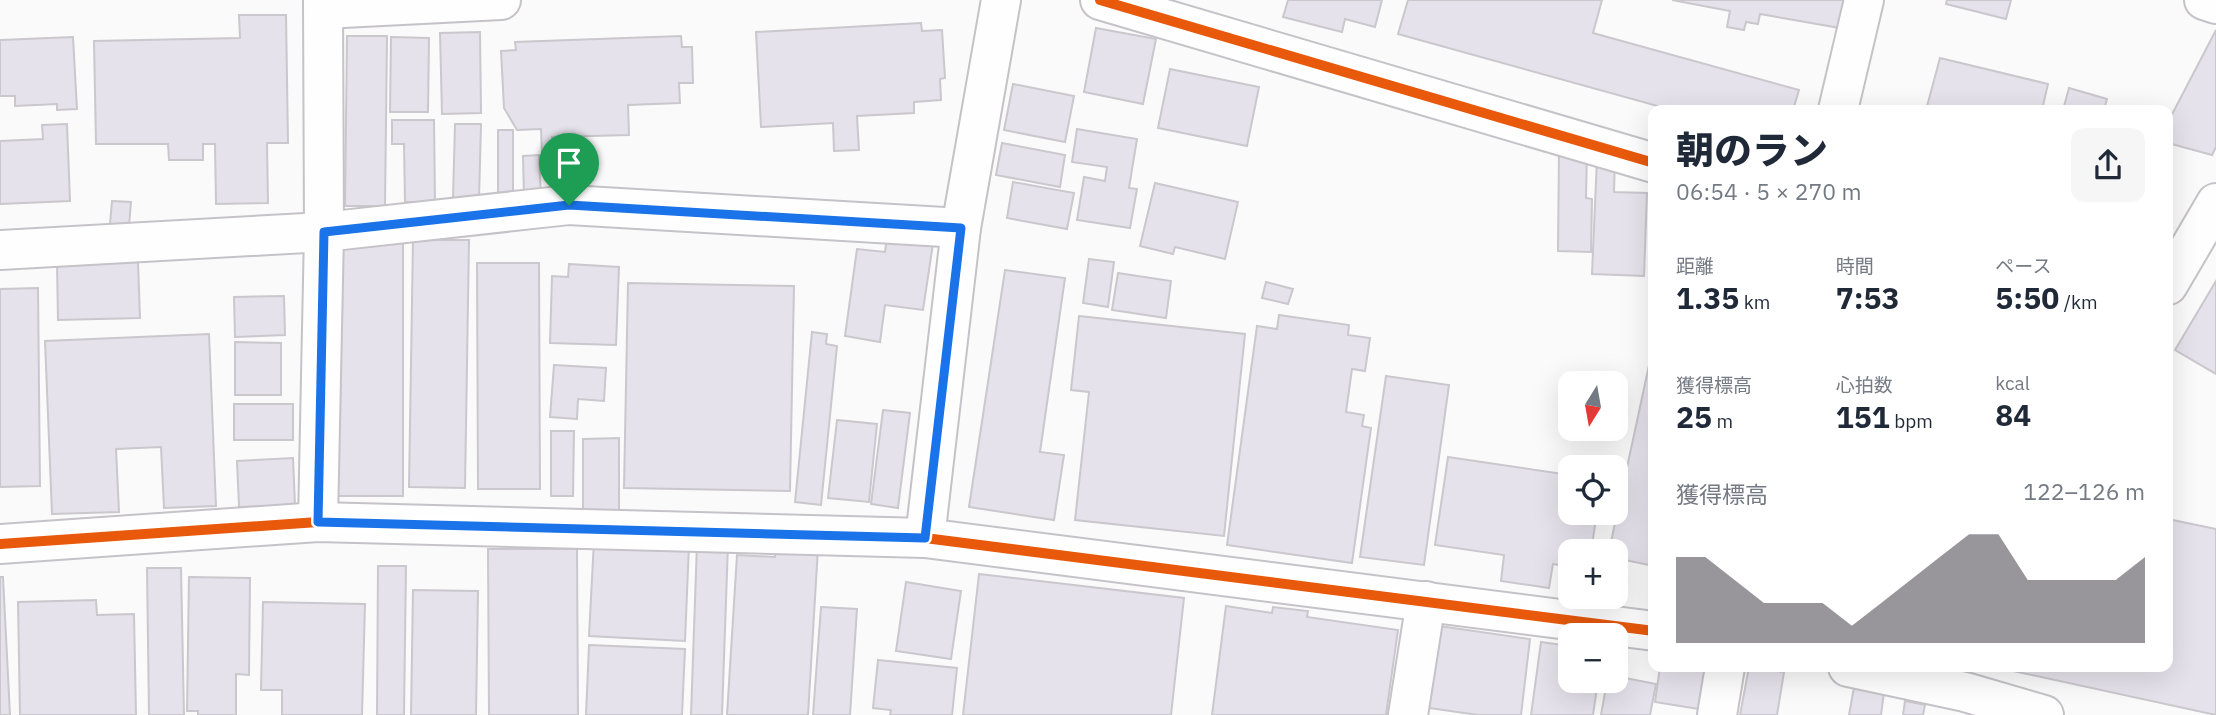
<!DOCTYPE html>
<html lang="ja">
<head>
<meta charset="utf-8">
<style>
  :root { --surface:#fff; --page:#f6f6f7; --text:#1f2937; --muted:#747a83; --accent:#6d6a72 }
  body { margin:0; font-family:"IBM Plex Sans","Noto Sans JP",sans-serif; background:var(--page); color:var(--text); height:100vh; display:flex; flex-direction:column; font-size:26px; white-space:nowrap }
  * { box-sizing:border-box; margin:0 }
  p { font-size:23px; color:var(--muted) }
  .icon { flex:none; width:38px; height:38px; fill:none; stroke:currentColor; stroke-width:2; stroke-linecap:round; stroke-linejoin:round }
  .map { position:relative; flex:1; overflow:hidden }
  .side { position:absolute; left:1648px; top:105px; width:525px; height:567px; display:flex; flex-direction:column; background:var(--surface); border-radius:14px; box-shadow:0 7px 28px #0002 }
  .side>* { flex:none }
  .needle { width:46px; rotate:191deg }
  .tools { position:absolute; left:1558px; top:371px; display:grid; gap:14px }
  .tools a { display:grid; place-items:center; width:70px; height:70px; border-radius:14px; background:var(--surface); box-shadow:0 7px 28px #0002; font-size:35px }
  .pin { position:absolute; display:grid; place-items:center; width:60px; height:60px; color:#fff; margin:-72px -30px; border-radius:50% 50% 50% 0; rotate:-45deg; box-shadow:0 0 7px #0007 }
  .pin .icon { rotate:45deg }
  .round { display:grid; place-items:center; flex:none; width:74px; height:74px; border-radius:14px; background:var(--page) }
  .overview { display:flex; align-items:center; justify-content:space-between; height:119px; padding:0 28px }
  h1 { font-size:38px; font-weight:800; line-height:52px }
  .metrics { display:grid; grid-template-columns:repeat(3,1fr); gap:10px; height:119px; padding:7px 28px }
  .metrics div { display:grid; align-content:center }
  .metrics b { font-size:30px; font-weight:800 }
  .metrics small { font-size:19px; font-weight:400 }
  .metrics p { font-size:19px }
  .chart { height:196px; padding:14px 28px }
  .chart p { display:flex; justify-content:space-between }
  .chart svg { width:100%; height:126px; margin-top:7px; fill:var(--accent); opacity:.7 }
  .map>svg:first-child { display:block }
  .building { fill:#e5e2eb; stroke:#cac7cd; stroke-width:2 }
  .lines { fill:none; stroke-linecap:round; stroke-linejoin:round }
  .minor-casing { stroke:#c5c2c8; stroke-width:42 }
  .minor { stroke:#fefefe; stroke-width:38 }
  .cycleway-casing { stroke:#fff; stroke-width:15 }
  .cycleway { stroke:#e8590c; stroke-width:10 }
  .route-casing { stroke:#fff; stroke-width:14 }
  .route { stroke:#1a73e8; stroke-width:9 }
</style>
</head>
<body>
<div class="map">
<svg width="2216" height="715" viewBox="0 0 2216 715">
  <rect width="100%" height="100%" fill="#fafafa"/>
  <g class="building">
    <path d="M1288 0H1382L1375 27 1345 19 1342 32 1283 17Z"/>
    <path d="M1408 0H1602L1593 33 1799 90 1793 110H1672L1398 34Z"/>
    <path d="M1672 0H1846L1840 28 1760 14 1758 24 1746 22 1744 30 1727 27 1730 11Z"/>
    <path d="M1947 0H2011L2006 19 1946 4Z"/>
    <path d="M239 15H286L288 143H267L268 203 216 204 215 144H203V160H169L168 144H96L94 41 240 38Z"/>
    <path d="M921 23 922 31 942 30 945 78 940 79 941 100 914 102V113L857 116 859 150 834 151 833 123 761 127 756 32Z"/>
    <path d="M1096 28 1156 39 1143 104 1084 92Z"/>
    <path d="M2216 30V147L2212 155 2168 143V122Z"/>
    <path d="M480 32 481 113 442 114 440 33Z"/>
    <path d="M347 36H387L385 206H345Z"/>
    <path d="M681 36 682 47H692L693 83H679L680 103 628 105 629 135 552 137V153L542 154 541 129 517 130 504 108 501 51 516 50 515 42Z"/>
    <path d="M73 37 77 109 57 110V104L15 106V96H0V40Z"/>
    <path d="M391 37 429 38 428 112H390Z"/>
    <path d="M1940 58 2048 84 2042 110H1926Z"/>
    <path d="M1170 69 1259 87 1247 146 1158 128Z"/>
    <path d="M1013 84 1074 96 1065 142 1004 130Z"/>
    <path d="M2069 88 2107 99 2104 110H2063Z"/>
    <path d="M392 120H434L435 202H405L404 144H392Z"/>
    <path d="M67 124 70 201 0 204V141L43 139 42 125Z"/>
    <path d="M455 124H481L479 200 453 199Z"/>
    <path d="M1077 129 1137 139 1129 188 1137 189 1130 228 1077 220 1084 177 1105 181 1107 167 1072 162Z"/>
    <rect x="498" y="130" width="15" height="70"/>
    <path d="M1002 143 1065 155 1060 187 996 175Z"/>
    <path d="M1559 150H1587L1586 198 1592 199 1591 252 1558 251Z"/>
    <path d="M539 155 541 198H524L523 156Z"/>
    <path d="M1597 158H1615L1614 192 1647 193 1644 276 1592 274Z"/>
    <path d="M1013 182 1074 193 1067 229 1007 218Z"/>
    <path d="M1155 183 1238 202 1225 259 1175 247 1173 254 1140 246Z"/>
    <path d="M112 201 131 202 129 226 110 224Z"/>
    <path d="M888 230 934 237 923 310 885 305 880 342 845 336 857 249 885 252Z"/>
    <path d="M339 235H403V496H338Z"/>
    <path d="M413 240H469L465 488 409 487Z"/>
    <path d="M1089 259 1114 262 1108 307 1083 303Z"/>
    <path d="M138 262 140 318 58 320 57 264Z"/>
    <path d="M477 263H539L540 489H478Z"/>
    <path d="M569 264 619 267 616 345 550 343 552 276 568 277Z"/>
    <path d="M1005 270 1065 278 1040 452 1064 455 1054 520 969 507Z"/>
    <path d="M1118 273 1171 281 1166 318 1112 310Z"/>
    <path d="M2216 281V374L2175 350Z"/>
    <path d="M1266 282 1293 289 1288 304 1262 298Z"/>
    <path d="M628 283 794 286 790 491 624 488Z"/>
    <path d="M38 288 40 486 0 487V289Z"/>
    <path d="M284 296 285 335 235 337 234 297Z"/>
    <path d="M1279 315 1349 325 1348 335 1370 338 1365 371 1352 369 1346 412 1364 415 1362 426 1371 428 1352 563 1227 545 1257 326 1277 329Z"/>
    <path d="M1079 316 1245 334 1224 536 1075 520 1089 392 1071 390Z"/>
    <path d="M812 332 827 334 826 344 837 346 821 505 795 502Z"/>
    <path d="M209 334 216 506 164 508 161 447 116 449 119 512 52 514 45 341Z"/>
    <path d="M235 342 281 343V395H235Z"/>
    <path d="M1654 342V566L1615 558V551H1609Z"/>
    <path d="M554 365 606 368 604 401 578 399 577 419 550 417Z"/>
    <path d="M1386 376 1449 385 1424 565 1360 557Z"/>
    <rect x="234" y="404" width="59" height="36"/>
    <path d="M883 410 910 413 898 508 871 504Z"/>
    <path d="M837 420 877 424 869 502 828 498Z"/>
    <path d="M551 431H574L573 496H551Z"/>
    <path d="M619 438V520H583V439Z"/>
    <path d="M1448 457 1570 475V513H1597L1591 551H1570V567L1553 564 1549 588 1501 581 1504 555 1435 545Z"/>
    <path d="M293 458 295 505 239 507 237 461Z"/>
    <path d="M2168 519 2216 529V715L1995 667H2168Z"/>
    <path d="M594 540 689 545 685 641 589 636Z"/>
    <path d="M697 543 728 544 722 715H691Z"/>
    <path d="M776 546 818 548 808 715H727L737 555 775 557Z"/>
    <path d="M488 549H577L578 715H489Z"/>
    <path d="M378 566H406L404 715H377Z"/>
    <path d="M147 568H181L184 715H149Z"/>
    <path d="M979 574 1184 598 1171 715H963Z"/>
    <path d="M0 577H3L10 715H0Z"/>
    <path d="M189 577 250 578 249 675 236 674V715H198V711H187Z"/>
    <path d="M906 582 961 591 951 659 896 651Z"/>
    <path d="M413 590 478 591 476 715H411Z"/>
    <path d="M96 600 97 615 134 614 136 715H20L18 602Z"/>
    <path d="M263 602 365 604 362 715H282V690H261Z"/>
    <path d="M1226 606 1272 613 1273 607 1308 611 1307 617 1398 630 1386 715H1212Z"/>
    <path d="M821 607 857 609 850 715H813Z"/>
    <path d="M1439 626 1530 639 1521 715H1478L1429 708Z"/>
    <path d="M1541 642 1570 646V681H1598L1593 715H1531Z"/>
    <path d="M589 645 685 649 682 715H586Z"/>
    <path d="M878 660 957 668 952 715H890L891 710 873 708Z"/>
    <path d="M1660 667H1705L1699 709 1655 702Z"/>
    <path d="M1749 667 1784 672 1777 715H1740Z"/>
    <path d="M1615 676 1656 684 1650 715H1601L1607 681H1615Z"/>
    <path d="M1854 687 1884 692 1881 715H1849Z"/>
    <path d="M1905 701 1925 705 1923 715H1903Z"/>
  </g>
  <g class="lines">
    <g class="minor-casing">
      <g id="minor">
        <path d="M1100 0 1654 163"/>
        <path d="M2204 0 2216 4"/>
        <path d="M323 9 501 0"/>
        <path d="M1838 110 1864 0"/>
        <path d="M0 250 324 232 569 205 961 228"/>
        <path d="M2168 285 2216 203"/>
        <path d="M318 522 324 232 323 0"/>
        <path d="M925 538 961 228 1001 0"/>
        <path d="M0 544 318 522 925 538 1654 631"/>
        <path d="M1848 667 1965 692 2044 715"/>
        <path d="M1408 715 1426 601"/>
        <path d="M1717 715 1725 667"/>
      </g>
    </g>
    <use href="#minor" class="minor"/>
    <g class="cycleway-casing">
      <g id="cycleway">
        <path d="M1100 0 1654 163"/>
        <path d="M0 544 318 522 925 538 1654 631"/>
      </g>
    </g>
    <use href="#cycleway" class="cycleway"/>
  </g>
  <g class="lines">
    <g class="route-casing">
      <path id="route" d="M569 205 961 228 925 538 318 522 324 232Z"/>
    </g>
    <use href="#route" class="route"/>
  </g>
</svg>
<div class="tools">
<a><svg class="needle" viewBox="-14 -14 28 28"><path d="M0-13l5 13h-10z" fill="#e53935"/><path d="M0 13l5-13h-10z" fill="#747a83"/></svg></a>
<a><svg class="icon" aria-label="locate" viewBox="0 0 24 24"><circle cx="12" cy="12" r="6"/><path d="M12 2v4M12 18v4M2 12h4M18 12h4"/></svg></a>
<a>+</a>
<a>−</a>
</div>
<div class="pin" style="left:569px;top:205px;background:#1e9e55"><svg class="icon" aria-label="arrive" viewBox="0 0 24 24"><path d="M6 21V4h12l-3 4 3 4H6"/></svg></div>
<section class="side">
<div class="overview"><div><h1>朝のラン</h1><p>06:54 · 5 × 270 m</p></div><a class="round"><svg class="icon" aria-label="share" viewBox="0 0 24 24"><path d="M12 15V3M7 8l5-5 5 5M5 13v7h14v-7"/></svg></a></div>
<div class="metrics">
<div><p>距離</p><b>1.35<small> km</small></b></div>
<div><p>時間</p><b>7:53</b></div>
<div><p>ペース</p><b>5:50<small> /km</small></b></div>
</div>
<div class="metrics">
<div><p>獲得標高</p><b>25<small> m</small></b></div>
<div><p>心拍数</p><b>151<small> bpm</small></b></div>
<div><p>kcal</p><b>84</b></div>
</div>
<div class="chart"><p><span>獲得標高</span>122–126 m</p>
<svg viewBox="0 0 160 44" preserveAspectRatio="none"><path d="M0 44V14L10 14L20 22L30 30L40 30L50 30L60 38L70 30L80 22L90 14L100 6L110 6L120 22L130 22L140 22L150 22L160 14V44z"/></svg>
</div>
</section>
</div>
</body>
</html>
